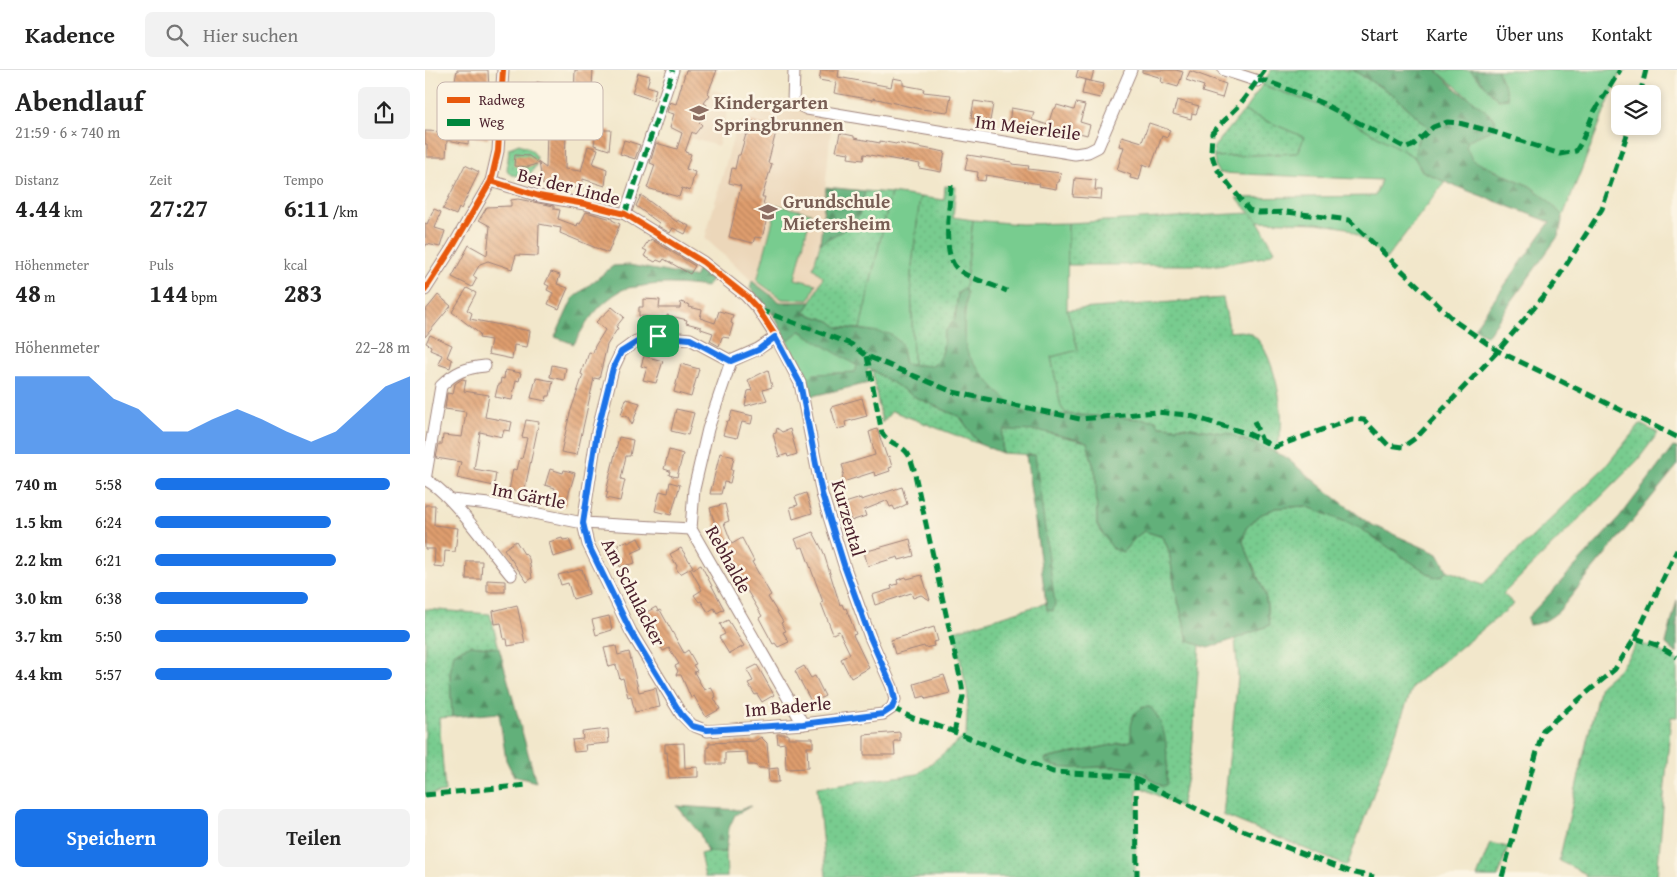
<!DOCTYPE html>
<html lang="de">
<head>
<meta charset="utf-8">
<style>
  :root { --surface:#fff; --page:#f2f2f2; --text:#222; --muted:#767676; --line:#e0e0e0; --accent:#1a73e8 }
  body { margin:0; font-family:"Gentium Book Plus",serif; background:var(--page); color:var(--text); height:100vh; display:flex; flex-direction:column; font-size:19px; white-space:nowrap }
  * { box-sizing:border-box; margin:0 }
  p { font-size:16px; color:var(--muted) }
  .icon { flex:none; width:28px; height:28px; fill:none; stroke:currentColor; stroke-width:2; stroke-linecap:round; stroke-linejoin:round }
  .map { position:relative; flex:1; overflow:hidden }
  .panel { display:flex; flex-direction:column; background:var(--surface); width:425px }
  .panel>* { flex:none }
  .fabs { position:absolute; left:1186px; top:15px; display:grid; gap:10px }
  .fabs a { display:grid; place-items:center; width:50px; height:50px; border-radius:8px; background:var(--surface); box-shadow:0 2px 8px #0003; font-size:25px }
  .pin { position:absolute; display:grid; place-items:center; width:42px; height:42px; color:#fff; margin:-21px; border-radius:10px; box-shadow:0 2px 8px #0006 }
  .round { display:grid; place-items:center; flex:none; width:52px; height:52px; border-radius:8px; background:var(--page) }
  .headline { display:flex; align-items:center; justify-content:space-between; height:85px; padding:0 15px }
  h1 { font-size:28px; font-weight:700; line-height:38px }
  .figures { display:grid; grid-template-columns:repeat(3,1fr); gap:8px; height:85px; padding:5px 15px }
  .figures div { display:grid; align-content:center }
  .figures b { font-size:25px; font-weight:700 }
  .figures small { font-size:14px; font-weight:400 }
  .figures p { font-size:14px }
  .chart { height:140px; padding:10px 15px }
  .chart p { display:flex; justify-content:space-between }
  .chart svg { width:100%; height:90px; margin-top:5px; fill:var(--accent); opacity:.7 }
  .action { display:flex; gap:10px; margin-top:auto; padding:10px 15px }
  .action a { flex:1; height:58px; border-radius:8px; background:var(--accent); color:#fff; font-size:20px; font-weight:700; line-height:58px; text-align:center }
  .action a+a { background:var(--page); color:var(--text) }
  ul { padding:0 15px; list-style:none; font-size:16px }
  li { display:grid; grid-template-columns:80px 60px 1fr; align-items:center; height:38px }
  li i { height:12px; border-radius:6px; background:var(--accent) }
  header { display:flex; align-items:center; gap:30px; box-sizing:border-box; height:70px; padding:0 25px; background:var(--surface); border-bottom:1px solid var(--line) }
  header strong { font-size:24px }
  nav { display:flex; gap:28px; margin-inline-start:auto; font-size:18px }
  .search { width:350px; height:45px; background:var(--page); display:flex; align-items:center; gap:12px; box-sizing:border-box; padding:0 18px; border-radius:8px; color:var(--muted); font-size:19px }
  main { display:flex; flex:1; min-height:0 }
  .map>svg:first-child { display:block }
  .built { fill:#ecd7ba }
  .grass { fill:url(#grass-dots); stroke:#61765d; fill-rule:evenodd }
  .forest { fill:url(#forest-firs); stroke:#566852 }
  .green { fill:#78cc8f; stroke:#61765d }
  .building { fill:url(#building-back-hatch) }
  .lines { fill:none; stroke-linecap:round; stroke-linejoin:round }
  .street-casing { stroke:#9e837b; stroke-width:13 }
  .street { stroke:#fff; stroke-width:11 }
  .quiet { stroke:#00873e; stroke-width:5; stroke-dasharray:10 5; stroke-linecap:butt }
  .cycleway-casing { stroke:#fcf5e5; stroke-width:9 }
  .cycleway { stroke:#e8590c; stroke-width:6 }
  .route-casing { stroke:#fff; stroke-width:10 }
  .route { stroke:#1a73e8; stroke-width:6 }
  .labels { text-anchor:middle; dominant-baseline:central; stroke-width:5; stroke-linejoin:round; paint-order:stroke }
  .education-label { font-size:19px; font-weight:bold; fill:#785e54; stroke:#fcf5e5; text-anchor:start }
  .street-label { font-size:19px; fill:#4a1f2b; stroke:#fcf5e5 }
  .key { fill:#fcf5e5; stroke:#c7b5ad; stroke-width:1 }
  .key-label { font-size:14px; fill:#4a1f2b }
</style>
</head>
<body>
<header>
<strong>Kadence</strong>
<div class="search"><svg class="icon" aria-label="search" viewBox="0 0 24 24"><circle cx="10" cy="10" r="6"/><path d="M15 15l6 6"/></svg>Hier suchen</div>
<nav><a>Start</a><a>Karte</a><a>Über uns</a><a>Kontakt</a></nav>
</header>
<main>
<section class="panel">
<div class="headline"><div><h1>Abendlauf</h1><p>21:59 · 6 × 740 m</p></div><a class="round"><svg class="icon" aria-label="share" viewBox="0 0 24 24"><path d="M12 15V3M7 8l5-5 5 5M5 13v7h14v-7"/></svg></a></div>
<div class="figures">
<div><p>Distanz</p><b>4.44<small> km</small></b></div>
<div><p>Zeit</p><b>27:27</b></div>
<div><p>Tempo</p><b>6:11<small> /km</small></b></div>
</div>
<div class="figures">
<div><p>Höhenmeter</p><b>48<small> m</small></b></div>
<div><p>Puls</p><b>144<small> bpm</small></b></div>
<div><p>kcal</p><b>283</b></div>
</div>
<div class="chart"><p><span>Höhenmeter</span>22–28 m</p>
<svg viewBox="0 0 160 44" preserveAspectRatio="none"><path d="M0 44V6L10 6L20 6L30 6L40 17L50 22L60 33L70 33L80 27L90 22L100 27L110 33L120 38L130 33L140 22L150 11L160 6V44z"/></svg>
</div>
<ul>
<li><b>740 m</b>5:58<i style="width:92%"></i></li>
<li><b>1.5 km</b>6:24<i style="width:69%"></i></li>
<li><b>2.2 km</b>6:21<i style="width:71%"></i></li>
<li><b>3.0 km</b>6:38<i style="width:60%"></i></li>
<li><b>3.7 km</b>5:50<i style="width:100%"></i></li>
<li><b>4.4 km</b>5:57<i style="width:93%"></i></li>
</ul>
<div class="action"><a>Speichern</a><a>Teilen</a></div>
</section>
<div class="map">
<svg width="1252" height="807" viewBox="0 0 1252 807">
  <defs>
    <pattern id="grass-dots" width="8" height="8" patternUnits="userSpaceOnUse" patternTransform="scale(1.25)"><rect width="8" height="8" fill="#78cc8f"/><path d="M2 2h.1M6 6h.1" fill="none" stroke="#69af7c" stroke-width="1.8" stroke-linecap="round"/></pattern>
    <pattern id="forest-firs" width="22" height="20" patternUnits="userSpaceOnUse" patternTransform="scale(1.25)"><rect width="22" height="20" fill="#62b07a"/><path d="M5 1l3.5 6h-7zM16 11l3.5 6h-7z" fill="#538f64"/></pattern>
    <pattern id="building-back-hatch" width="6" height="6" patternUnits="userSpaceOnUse" patternTransform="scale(1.25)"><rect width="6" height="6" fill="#df9e6e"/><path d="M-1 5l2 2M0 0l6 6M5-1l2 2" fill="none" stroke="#b7805b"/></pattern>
  </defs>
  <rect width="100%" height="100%" fill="#fcf5e5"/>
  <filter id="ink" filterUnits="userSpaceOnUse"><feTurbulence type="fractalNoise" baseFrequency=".02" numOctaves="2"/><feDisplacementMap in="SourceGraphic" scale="10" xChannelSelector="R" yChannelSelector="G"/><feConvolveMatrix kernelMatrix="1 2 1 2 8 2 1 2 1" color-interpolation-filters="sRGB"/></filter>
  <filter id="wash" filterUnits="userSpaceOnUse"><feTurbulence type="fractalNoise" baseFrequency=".0096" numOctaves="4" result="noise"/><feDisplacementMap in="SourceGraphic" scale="20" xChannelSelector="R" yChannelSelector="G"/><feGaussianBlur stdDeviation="1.12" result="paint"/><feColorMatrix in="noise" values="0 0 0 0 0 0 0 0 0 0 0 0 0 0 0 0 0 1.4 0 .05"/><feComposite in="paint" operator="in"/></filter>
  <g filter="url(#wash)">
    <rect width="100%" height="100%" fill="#f2e7cb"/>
    <g class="built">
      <path d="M269 15 307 25 293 76 243 62 249 45 242 42 245 32 251 34Z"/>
      <path d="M344 36 407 46 395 174 388 198 398 207 386 232H355L327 211 280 168 312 54Z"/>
    </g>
    <g class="grass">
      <path d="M846 0H928L970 26 1003 57 993 69 989 87 905 39 837 15Z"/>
      <path d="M819 41 879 67 873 83 789 87 788 78Z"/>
      <path d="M94 74C114 80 118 94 101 107L86 105 82 100 84 78Z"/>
      <path d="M520 116 531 117 528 147 548 150 540 220 539 219 533 223 530 249 519 263 518 280 516 286 508 296 488 295 486 204 495 127 519 130Z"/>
      <path d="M440 121 466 123 435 259 413 257 405 251 379 243 386 232 398 207 388 198 395 174 405 166 418 160 434 145Z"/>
      <path d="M826 143 833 151 850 181 839 187 793 195H641L643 153Z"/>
      <path d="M798 228 805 262C814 261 820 260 828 265 848 280 859 337 856 360 855 368 851 376 849 383L805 364 759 357 733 356 731 350 642 345 636 337 626 287 653 280 642 240Z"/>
      <path d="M447 300 492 328 535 347 554 374 467 341 457 353Z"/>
      <path d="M1215 354 1233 363 1212 391 1078 524 1089 534 988 616 922 796 798 745 813 607 810 569 845 555 840 524 818 472 821 458 835 445 851 438 881 436 933 457 1010 507 1017 506 1022 500 1057 515 1180 397Z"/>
      <path d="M592 359 616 361 662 372 671 405 672 455 698 482 710 468 719 461 738 467 744 481 750 518 763 571 775 575 767 682 756 737 717 718 712 720 710 807H401L392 717 493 704 541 665 543 625 529 561 621 533 622 540 610 385 577 383V366L579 360ZM706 671 736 716 714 701 697 697H633L620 689Z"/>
      <path d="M0 539 65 544 74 578 45 575 25 603 27 647 14 648 20 722 0 725Z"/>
      <path d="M1213 572 1244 585 1252 591V647H1246L1232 807H1160L1161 804 1134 791 1175 615 1196 597Z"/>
      <path d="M1065 773 1083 777 1073 807H1052Z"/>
      <path d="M282 782H301L302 807H280L275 784Z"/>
    </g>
    <g class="forest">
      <path d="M928 0H1011L1032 20 1052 33 1070 49 1072 58 1044 70 1068 100 1105 116 1121 128 1138 146 1134 165 1062 266 1049 258 1125 152 1020 112 997 101 989 87 993 69 1003 57 970 26Z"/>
      <path d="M1045 0H1073C1075 10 1083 19 1083 29L1073 30Z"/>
      <path d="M401 117 440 121C438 129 437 138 434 145 428 159 406 165 395 174Z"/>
      <path d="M204 195 269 207 275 196 289 206 282 217C258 214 236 212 212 217 208 217 201 218 197 220 174 233 161 252 149 274L130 267 148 228 188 196Z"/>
      <path d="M327 211 355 232H386L379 243 405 251 413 257 465 263 476 273 480 294 508 296 516 286 518 280 519 263 530 249 533 223 539 219 542 222 539 262 596 341 731 350 734 356 759 357 805 364 859 386 904 423 945 454 1013 484 1022 500 1017 506 1010 508 933 457 881 436 851 438 835 445 821 458 818 472 840 524 845 555 810 569 783 578 763 571 750 518 744 481 738 467 719 461 710 468 698 482 688 479 672 455 671 405 662 372 616 361 579 360 577 366V383L554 374 535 347 492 328 447 300 442 299 444 313 387 326 382 308 389 304 430 302 376 261 362 271 349 246 325 218Z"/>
      <path d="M1248 377 1252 378V396L1134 541C1124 549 1117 554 1104 555L1102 548 1120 529 1195 447Z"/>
      <path d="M601 385H610L630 534 628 541 622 540 621 533Z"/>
      <path d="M1252 530V584L1241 574Z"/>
      <path d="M45 575 74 578 111 712 89 706 81 690 74 643 27 647 25 603 29 583Z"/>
      <path d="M718 637H725C745 657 742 689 741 715L736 716C729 711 721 705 713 701 685 689 649 706 621 693L620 689 706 671V656L709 644Z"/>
      <path d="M252 736 314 740 326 736 310 745 304 758 301 782H282L275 764Z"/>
    </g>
    <g class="green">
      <path d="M1011 0H1045L1073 30 1083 29C1083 18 1074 10 1073 0H1202L1194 5 1138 146 1121 128 1105 116 1047 90 1041 76 1044 70 1071 58 1070 49C1051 32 1030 17 1011 0Z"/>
      <path d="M837 15 905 39 989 87 997 101 1020 112 961 189 947 176 922 158 892 153 833 151 811 128 950 126 956 110 794 103 790 97 789 87 873 83 879 67 819 41Z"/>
      <path d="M466 123 495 127 486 204 488 295 480 294 476 273 465 264 435 259Z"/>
      <path d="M352 135 386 143 370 209 391 214 384 230 357 229 332 211Z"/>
      <path d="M548 150 596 154 643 153 642 240 653 280 626 287 636 337 642 345C632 344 604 344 596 341 583 336 546 293 542 281 536 266 541 238 542 222L540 220Z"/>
      <path d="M375 261 432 296 430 302 389 304 382 308 362 271Z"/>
    </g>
    <g id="blocks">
      <g class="building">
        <path d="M32 0H63L64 20 28 21Z"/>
        <path d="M150 0H168L167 16 164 15 162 46 126 43 125 50 88 44 90 23 110 26 112 12 129 16 128 26 149 28Z"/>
        <path d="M261 0H292L283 23 285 25 279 33 282 35 276 43 279 47 274 52 277 55 270 64 267 62 260 82 266 84 261 99 270 102 265 121 257 118 254 127 222 118 230 95 225 93 231 73 252 79 257 63 245 57 249 44 242 42 245 32 251 34Z"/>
        <path d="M396 0H414L413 7 466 17 468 8 478 10V15L499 19 498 22 526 25 523 42 495 39 448 28V30L409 23 411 13 394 10Z"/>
        <path d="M653 0H669L666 11 651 7Z"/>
        <path d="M717 0H751L758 2 753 17 736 12 737 8 717 2Z"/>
        <path d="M765 1 801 14 797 28 777 22 779 16 761 10Z"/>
        <path d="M213 3 225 6 222 16 231 19 228 30 207 23Z"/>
        <path d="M660 10 679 14 675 28 657 24Z"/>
        <path d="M752 30 774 36 771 44 767 43 766 49 748 44Z"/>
        <path d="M549 31 568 34 565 51 546 48Z"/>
        <path d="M39 32 60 36V38H66L63 69 44 66 43 74 22 70 21 87H2V74H0V61L24 62 25 54 36 56Z"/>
        <path d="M651 33 660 35 655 52 665 55 662 65 636 58 634 63 584 54 586 38 609 42 607 50 623 55 628 39H630L632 35 649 40Z"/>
        <path d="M326 51 352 58 343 93 347 94 337 127H340L338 134 345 136 337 168 330 167 328 173 304 167 316 116 304 113 307 98 310 99 313 85H315L321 64 323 65Z"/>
        <path d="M724 53 745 60 742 68 737 66 726 97 718 94 714 110 705 108 706 105 692 100 699 77 694 76 697 66 717 72Z"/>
        <path d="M122 59 136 60V61L141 62 140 99 156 101 163 76 173 79 168 94 182 99 180 116 158 109 157 119 139 116V119L121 118V115H118L114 93 121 98Z"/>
        <path d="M171 60H186L184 80 169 75Z"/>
        <path d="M415 63 429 66V68L455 73V71L471 74 472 73 520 82 516 102 494 98 495 94 439 84 438 90 423 88 424 83 411 81Z"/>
        <path d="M199 70 215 75 210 89 195 84Z"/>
        <path d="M90 85 104 86 114 93 103 97 89 96Z"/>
        <path d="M543 85 587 92V94L604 96 603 99 636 103 634 112H632L631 119 614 116 615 114 561 105 560 111 552 110 553 102 540 100Z"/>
        <path d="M40 95 54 102 36 139 34 138 31 145 18 139Z"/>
        <path d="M650 108 671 110 670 120H677L676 129 648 127Z"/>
        <path d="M216 125 252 152 253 150 264 156 260 164 248 158 245 163 233 156 234 153 211 136Z"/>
        <path d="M93 129 129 136V139L135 140 133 149 152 156 153 153 155 154 161 142 187 149V150L195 154 183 183 135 163 136 158 114 154 113 186 91 185 87 199 63 191 55 194 48 206 52 208 47 217 27 207 44 175 62 185 65 156 54 150 62 137 86 136V130Z"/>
        <path d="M9 139 16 142 10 158 20 161 15 177 2 174 0 177V153L2 154Z"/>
        <path d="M226 169 270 196 265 204 239 189 237 192 232 190 230 192 219 186 222 181 218 179 223 171 224 172Z"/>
        <path d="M126 202 135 205 132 214 143 218 134 239 123 234 128 223 122 220 124 216 120 214Z"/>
        <path d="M42 218 51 223 42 240 47 243 45 249 105 261 102 277 89 275 87 289 63 284 66 270 54 268 55 264 27 242Z"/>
        <path d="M13 225 26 236 0 267V241Z"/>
        <path d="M218 229 235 230 234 238H255L256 232 265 235 264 237 277 240 275 248 290 253 294 241 308 245 306 253 308 254 304 268 297 267 294 276 285 271 288 263 276 259V257L261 253 262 250 242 245V247L214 246V237H218Z"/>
        <path d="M187 237 199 247 191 257 193 258 182 275 174 309 169 308 152 385 136 382 145 343 158 305 156 304 159 294 160 295 164 282 168 283 170 276 180 260 171 252Z"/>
        <path d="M5 265 27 275 22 287 27 290 25 298 13 294 17 285 5 280 6 276 1 273Z"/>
        <path d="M219 286 238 291 231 313 218 310 222 298 216 296Z"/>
        <path d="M256 294 274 299 266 327 249 322Z"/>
        <path d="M127 295 141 298 139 310 125 307Z"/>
        <path d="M80 300 96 303 94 311 91 310 87 330 70 327 73 315H75L76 308 79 309Z"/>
        <path d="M343 300 347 317 338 320 342 330 320 336 323 321 327 320 323 310Z"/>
        <path d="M111 308 128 311 125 326H122L121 331 106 328Z"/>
        <path d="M37 309 41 310 39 321 64 325 60 347 87 352 85 361 79 360 77 367 55 362 49 399 71 403 69 416 32 408 36 392 11 388 14 374H17L18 365 37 367 41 342 20 339 22 323 28 324 30 314Z"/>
        <path d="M437 328 442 346 420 352 421 357 412 359 406 337Z"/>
        <path d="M201 329 215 333 207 355 203 347 196 345Z"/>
        <path d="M251 339 269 343 263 365 246 361Z"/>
        <path d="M307 341 328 346 326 354 317 352 312 368 298 365 302 351 304 352Z"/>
        <path d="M101 350 114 352 99 423 84 420 88 399 92 400 95 388 97 389 102 368 97 367Z"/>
        <path d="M352 358 357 362 365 359 372 384 363 387 362 384 354 387 348 364 351 363Z"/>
        <path d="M452 359 462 387 464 386 467 397 464 398 465 401 450 406 449 402 421 411 417 408 419 401 417 395 450 385 444 362Z"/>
        <path d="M194 367 208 370 205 386H201L196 409 200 410 195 431 181 428 183 422H181Z"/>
        <path d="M244 380 258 384 252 407 244 405 245 401 239 399Z"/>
        <path d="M295 383 309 387 306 400H308L305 413 299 412 296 424H285Z"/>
        <path d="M125 399 138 403 139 400 150 403 140 436 130 433 131 428 127 427 130 418 120 415Z"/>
        <path d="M245 412 255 415 246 445 230 441 235 421 243 423Z"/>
        <path d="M477 417 482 434 470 440 468 436 465 437 463 432 461 431 439 440 441 446 426 451 420 433 436 428V430Z"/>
        <path d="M381 423 387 443 368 449 365 437 373 435 370 427Z"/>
        <path d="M300 434 304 451 299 453 307 474 317 468 329 491 327 492 346 525 343 527 358 552 356 553 361 561 358 562 364 572 353 577 350 573 348 574 334 548 337 546 293 471 295 470 285 438Z"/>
        <path d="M0 435H10L9 455 33 458 30 482 20 481 19 497 9 496 10 479H0Z"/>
        <path d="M388 462 398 481 415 535 417 534 419 539 421 538 431 564 428 565 444 598 426 608 416 589 425 584 414 561 408 564 396 533 398 532 378 477 374 478 370 469Z"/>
        <path d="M137 468 138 470 144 469 148 481 128 487 124 472Z"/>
        <path d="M213 468 218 478 207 483 210 493 195 497 192 488 196 487 193 474 202 471 203 473Z"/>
        <path d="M485 469 489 486 474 490 473 487 443 496 439 482Z"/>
        <path d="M91 471 99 484 100 483 104 489 107 508 102 512 79 479Z"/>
        <path d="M256 478 268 497 255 504 251 498 252 496 245 484Z"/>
        <path d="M42 491H57L56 509H41Z"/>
        <path d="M276 495 299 539 292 543 289 538 283 542 276 531 274 532 269 525 277 520 266 500Z"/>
        <path d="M157 499 164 524 148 529 143 513 136 515 133 505Z"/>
        <path d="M497 505 505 530 496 525 488 528 486 523 450 535 447 525 467 519 466 516 473 514 472 510 481 507 482 509Z"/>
        <path d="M62 510 80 511V522H62Z"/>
        <path d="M92 535 100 573 83 576 82 569H79L76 553 70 554 68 541Z"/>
        <path d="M231 537 233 541 235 540 259 583 263 580 271 594 268 595 272 601 269 602 279 620 286 617 291 627 289 628 295 639 281 647 269 626 266 628 256 605H251L253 601 250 596 254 594 244 578 238 581 220 548 222 547 220 543Z"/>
        <path d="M184 546 187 560 171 565 167 550Z"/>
        <path d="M303 550 319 576 304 584 294 567 300 564 295 554Z"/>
        <path d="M509 557 513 571 508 572 509 576 500 578 499 576 470 584 466 570Z"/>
        <path d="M191 576 193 585 204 582 214 622 231 618 235 637 210 642 206 626 203 627 198 608 195 609 191 595 184 597 179 578Z"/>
        <path d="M332 595 349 625 337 632 332 624 330 625 323 613 328 611 322 600Z"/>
        <path d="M379 596 386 608 390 606 400 626 387 633 370 601Z"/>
        <path d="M519 605 525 623 501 629 500 626 493 628 489 614Z"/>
        <path d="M183 659 184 673 160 675 161 681 149 682 147 670 158 669 157 662Z"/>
        <path d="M475 662V671H469L470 685H439V665Z"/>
        <path d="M352 664H363V668H388V677H382L383 698 361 699 360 673 353 674Z"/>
        <path d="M336 667 342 673 344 698H334L330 695H323L322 682 300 683V694H282V677H284V673L330 671Z"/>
        <path d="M259 673 260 698 273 697V707L244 708 242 682 240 683V674Z"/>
        <path d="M353 698 354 712H344L343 699Z"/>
      </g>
    </g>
  </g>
  <g filter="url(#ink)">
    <use href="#blocks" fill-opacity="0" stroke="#9e837b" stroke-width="1"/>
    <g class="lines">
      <g class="street-casing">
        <g id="street">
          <path d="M369 0 368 32 382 39 650 84 663 82 673 77 706 0"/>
          <path d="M799 0 833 11"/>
          <path d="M66 111 114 126 160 134 200 144 278 192 321 226 333 239 351 267 375 313 397 424 420 498 445 567 467 617 470 630 467 638 458 644 378 654 282 661 267 655 256 644 206 562 163 474 158 453 172 362 188 299 196 282 211 271 233 266 265 269 306 291"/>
          <path d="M200 144 248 0"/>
          <path d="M0 220 27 178 66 111 73 81 78 0"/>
          <path d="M351 267 333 279 306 291 283 359 269 419 266 459 378 654"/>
          <path d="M60 296C40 298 30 302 16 316L0 410C22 417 69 485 86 505"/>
          <path d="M26 430 64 434 158 453 266 459"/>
        </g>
      </g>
      <use href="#street" class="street"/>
      <g class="quiet">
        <path d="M840 0 813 37 787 63 786 82 791 98 824 140 834 143 861 142 924 150 1031 252 1073 281 1252 367"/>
        <path d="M833 11H842L897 33 981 78 987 76 1008 57 1022 52 1034 53 1069 62 1135 84 1151 81 1157 71 1169 42 1195 0"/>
        <path d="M1215 24 1221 0"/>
        <path d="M526 115C525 136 515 188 535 201 546 209 569 215 582 221"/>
        <path d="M200 144 248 0"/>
        <path d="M335 240 426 274 442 286 528 322 655 349 731 342 763 345 824 364 850 377 927 349 939 350 963 375 978 377 992 367 1073 281 1129 214 1177 139 1205 56"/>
        <path d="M442 286 457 363C465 375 476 374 483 384 486 389 487 395 489 400L537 616 538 627 529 662"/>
        <path d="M829 351 837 371"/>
        <path d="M1210 568 1232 575 1252 587"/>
        <path d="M467 638 488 648 522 659 628 702 704 706 809 757 925 802 949 807"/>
        <path d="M711 709 712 807"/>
        <path d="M0 725 103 715"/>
        <path d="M1077 807 1118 660 1190 599 1199 585 1210 568 1252 480"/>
      </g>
      <g class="cycleway-casing">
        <g id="cycleway">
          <path d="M66 111 114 126 160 134 200 144 278 192 321 226 333 239 351 267 375 313 397 424 420 498 445 567 467 617 470 630 467 638 458 644 378 654 282 661 267 655 256 644 206 562 163 474 158 453 172 362 188 299 196 282 211 271 233 266 265 269 306 291"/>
          <path d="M0 220 27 178 66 111 73 81 78 0"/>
        </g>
      </g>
      <use href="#cycleway" class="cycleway"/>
    </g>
  </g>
  <g class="lines" filter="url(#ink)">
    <g class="route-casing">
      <path id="route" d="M233 266 265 269 306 291 333 280 350 267 375 313 397 424 420 498 445 567 467 617 470 630 467 638 458 644 378 654 282 660 267 656 256 644 206 562 163 474 158 453 172 362 188 298 196 282 212 272Z"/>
    </g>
    <use href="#route" class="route"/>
  </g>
  <defs>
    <g id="school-bare" transform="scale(1.5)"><path d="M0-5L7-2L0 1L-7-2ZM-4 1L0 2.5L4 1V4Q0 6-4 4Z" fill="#8d6e63" stroke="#fcf5e5" stroke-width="2.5" paint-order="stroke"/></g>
  </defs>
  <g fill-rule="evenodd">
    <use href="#school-bare" x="274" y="43"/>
    <use href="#school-bare" x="343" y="142"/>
  </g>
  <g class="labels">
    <g class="education-label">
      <text x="289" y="32">Kindergarten<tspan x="289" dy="22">Springbrunnen</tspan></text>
      <text x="358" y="131">Grundschule<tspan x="358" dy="22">Mietersheim</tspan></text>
    </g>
    <g class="street-label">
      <text transform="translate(603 57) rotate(7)">Im Meierleile</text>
      <text transform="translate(144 116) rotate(14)">Bei der Linde</text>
      <text transform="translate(104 425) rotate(11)">Im Gärtle</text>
      <text transform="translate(424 448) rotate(74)">Kurzental</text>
      <text transform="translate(304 489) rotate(61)">Rebhalde</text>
      <text transform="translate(209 522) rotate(63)">Am Schulacker</text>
      <text transform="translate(363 636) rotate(-5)">Im Baderle</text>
    </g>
  </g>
  <rect x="12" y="12" width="166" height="58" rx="8" class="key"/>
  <rect x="22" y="27" width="23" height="6" fill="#e8590c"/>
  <rect x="22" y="49" width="23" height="7" fill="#00873e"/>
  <g class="key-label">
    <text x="54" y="35">Radweg</text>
    <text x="54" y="57">Weg</text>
  </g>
</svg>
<div class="fabs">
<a><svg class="icon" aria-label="layers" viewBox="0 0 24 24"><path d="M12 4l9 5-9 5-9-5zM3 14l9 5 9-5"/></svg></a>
</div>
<div class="pin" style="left:233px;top:266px;background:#1e9e55"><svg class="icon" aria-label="arrive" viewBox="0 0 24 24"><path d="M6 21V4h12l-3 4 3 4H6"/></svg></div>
</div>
</main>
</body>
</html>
